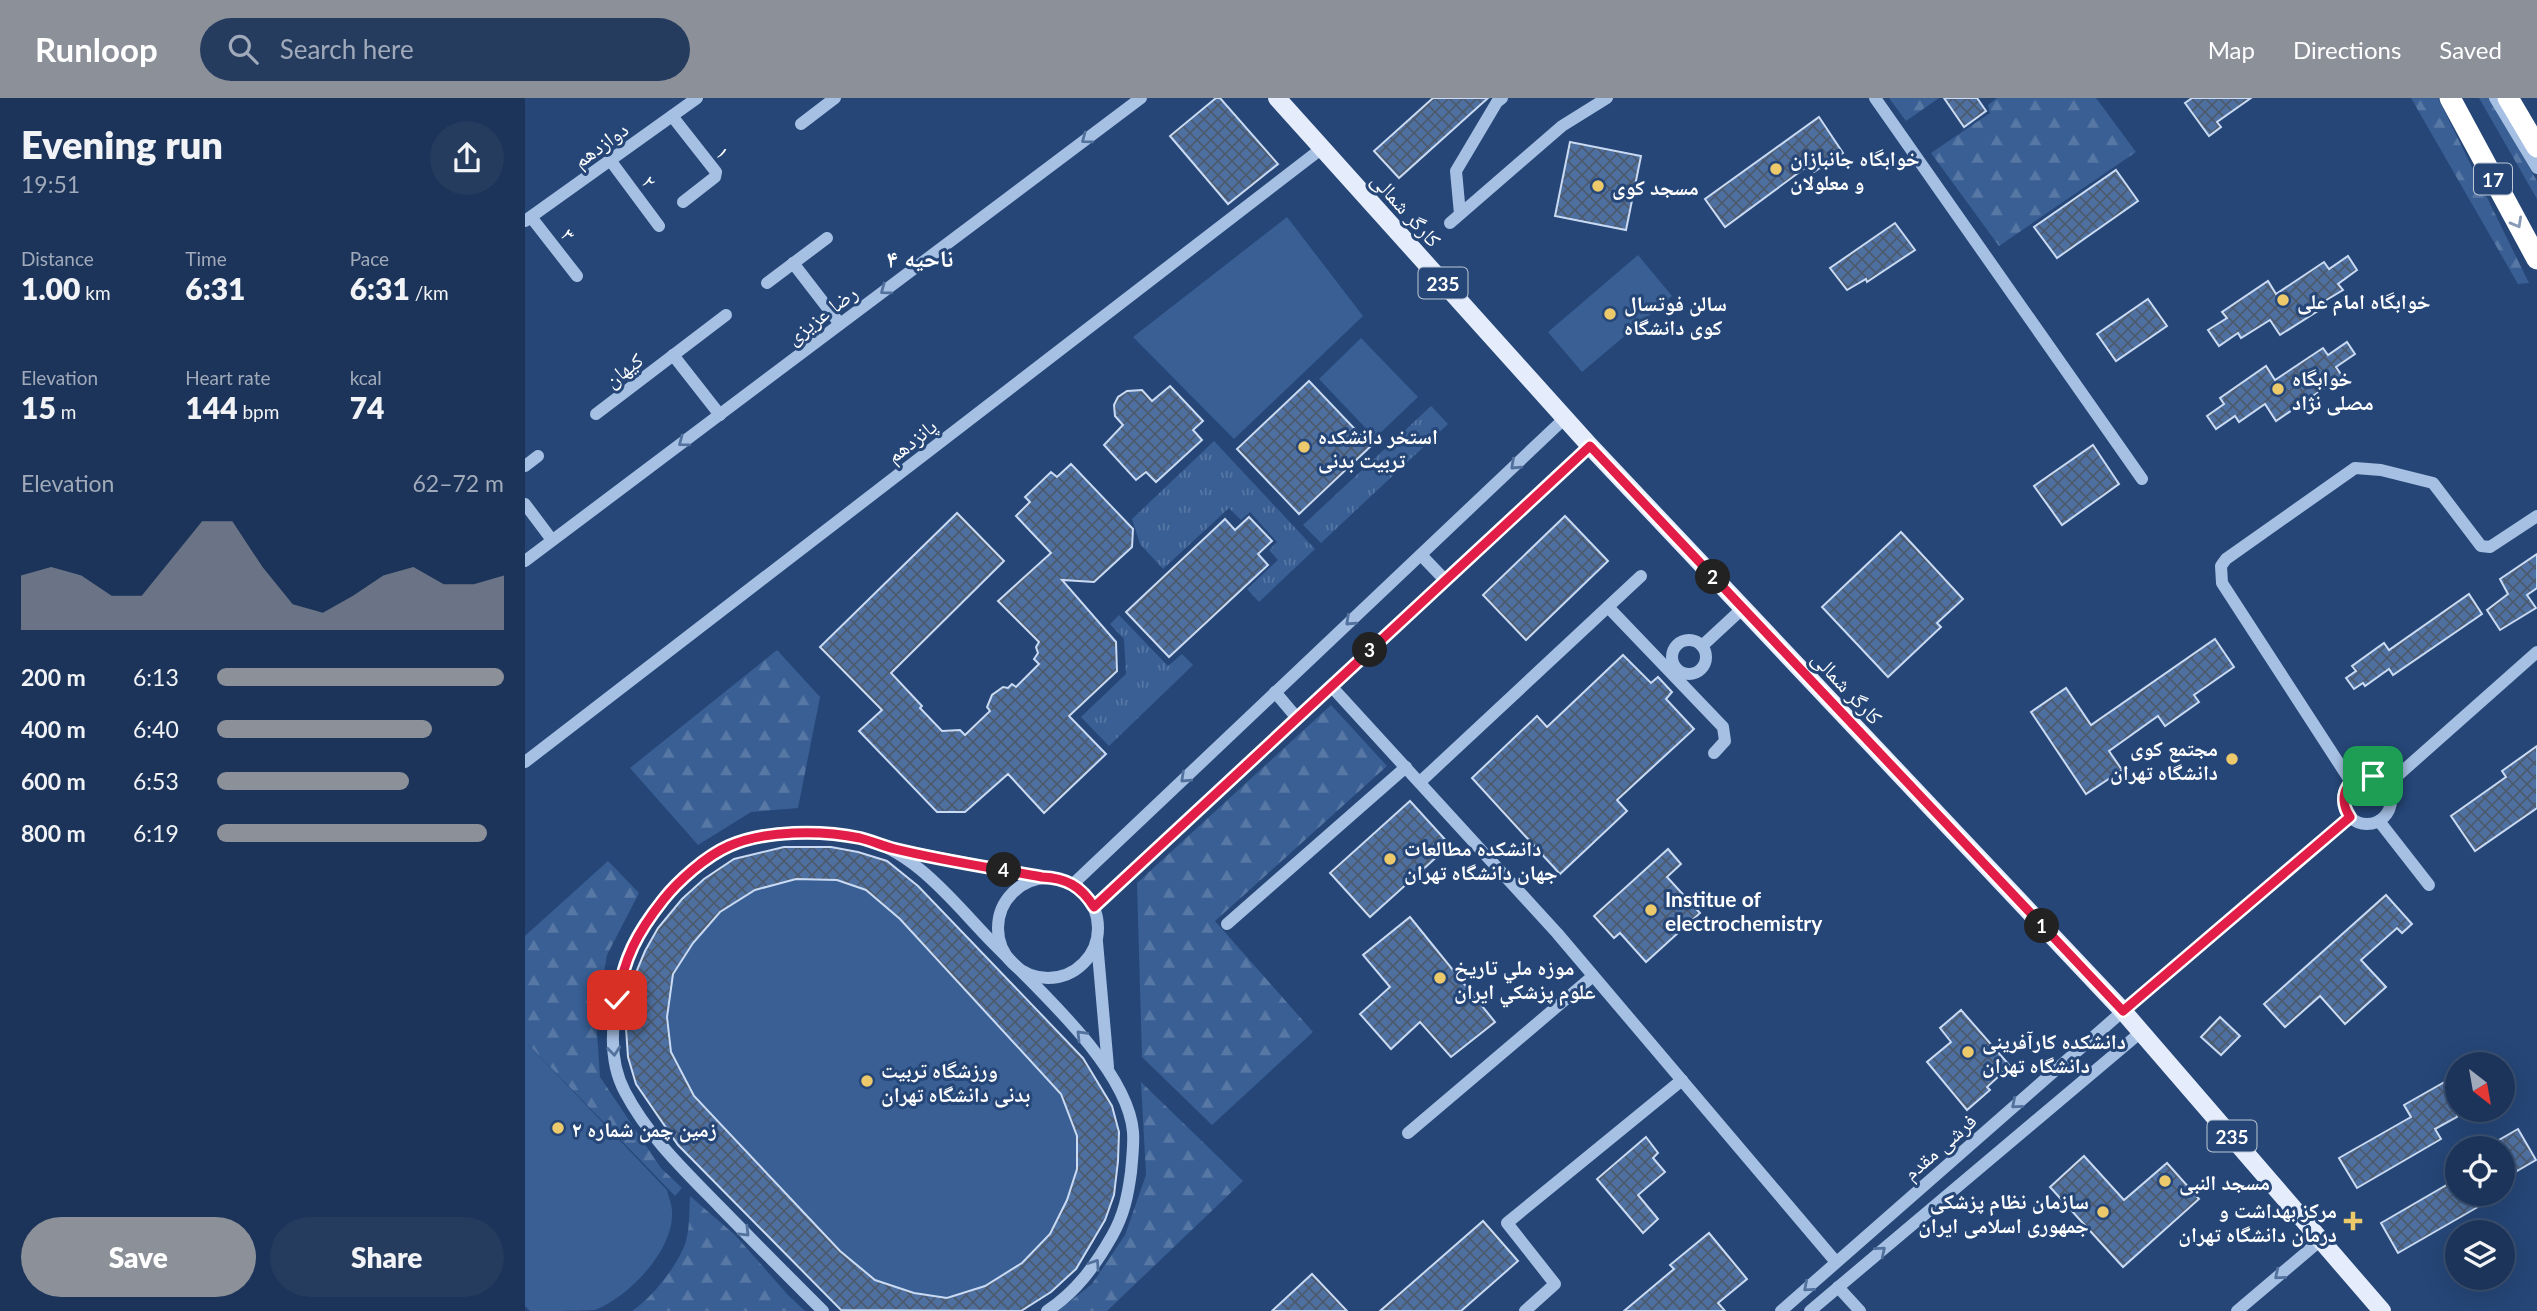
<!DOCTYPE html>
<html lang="en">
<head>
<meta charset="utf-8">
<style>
  :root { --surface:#1c3459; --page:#253c5f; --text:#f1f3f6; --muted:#a0aaba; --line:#3a4f6f; --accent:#8c9099 }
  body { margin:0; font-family:Lato,"Noto Naskh Arabic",sans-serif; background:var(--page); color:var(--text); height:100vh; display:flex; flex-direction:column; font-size:26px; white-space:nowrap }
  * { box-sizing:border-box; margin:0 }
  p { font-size:23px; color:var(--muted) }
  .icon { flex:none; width:38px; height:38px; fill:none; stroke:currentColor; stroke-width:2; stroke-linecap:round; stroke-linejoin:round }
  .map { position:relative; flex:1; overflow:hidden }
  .drawer { display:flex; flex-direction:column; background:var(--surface); width:525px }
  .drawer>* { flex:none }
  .needle { width:46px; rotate:149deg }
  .controls { position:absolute; left:1920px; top:954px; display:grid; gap:14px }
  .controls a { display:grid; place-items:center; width:70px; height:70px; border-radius:50%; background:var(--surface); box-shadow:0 7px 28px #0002,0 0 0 2px var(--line); font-size:35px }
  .pin { position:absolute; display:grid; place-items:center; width:60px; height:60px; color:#fff; margin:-30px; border-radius:14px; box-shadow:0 4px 10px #0006 }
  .km { position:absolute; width:35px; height:35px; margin:-18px; border-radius:50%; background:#222; color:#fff; font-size:19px; line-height:35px; text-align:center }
  .round { display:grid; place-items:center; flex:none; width:74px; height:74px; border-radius:37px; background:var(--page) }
  .head { display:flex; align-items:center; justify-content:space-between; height:119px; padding:0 21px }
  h1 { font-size:38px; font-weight:800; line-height:52px }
  .figures { display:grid; grid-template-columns:repeat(3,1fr); gap:10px; height:119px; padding:7px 21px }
  .figures div { display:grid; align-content:center }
  .figures b { font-size:30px; font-weight:800 }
  .figures small { font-size:19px; font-weight:400 }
  .figures p { font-size:19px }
  .chart { height:196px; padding:14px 21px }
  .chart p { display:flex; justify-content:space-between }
  .chart svg { width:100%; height:126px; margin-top:7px; fill:var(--accent); opacity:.7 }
  .cta { display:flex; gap:14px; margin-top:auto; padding:14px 21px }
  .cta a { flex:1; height:80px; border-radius:42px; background:var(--accent); color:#fff; font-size:28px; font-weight:800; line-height:80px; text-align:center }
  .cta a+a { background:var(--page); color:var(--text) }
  ul { padding:0 21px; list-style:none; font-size:23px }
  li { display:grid; grid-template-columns:112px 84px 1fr; align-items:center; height:52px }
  li i { height:18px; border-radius:9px; background:var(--accent) }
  header { display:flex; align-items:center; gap:42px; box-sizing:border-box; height:98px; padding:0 35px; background:var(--accent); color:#fff }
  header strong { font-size:33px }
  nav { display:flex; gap:38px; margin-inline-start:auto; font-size:24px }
  .search { width:490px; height:63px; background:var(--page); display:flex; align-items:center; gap:18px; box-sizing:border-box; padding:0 24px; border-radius:38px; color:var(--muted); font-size:26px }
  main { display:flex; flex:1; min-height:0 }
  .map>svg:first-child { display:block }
  .grass { fill:url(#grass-tufts) }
  .forest { fill:url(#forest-firs) }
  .pitch { fill:#395f94 }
  .building { fill:url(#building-cross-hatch); stroke:#c9daf2; stroke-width:2; fill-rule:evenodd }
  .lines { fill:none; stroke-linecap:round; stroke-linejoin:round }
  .minor { stroke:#a6c0e3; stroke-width:12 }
  .major { stroke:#e5edfc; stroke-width:18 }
  .highway { stroke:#fff; stroke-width:21 }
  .oneway { stroke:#52719d }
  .oneway2 { stroke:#8799b4 }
  .route-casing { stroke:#fff; stroke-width:14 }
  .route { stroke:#e11d48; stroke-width:9 }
  .poi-dot { fill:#ecca6b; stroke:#254677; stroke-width:2.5 }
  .labels { text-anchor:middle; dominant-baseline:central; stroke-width:6; stroke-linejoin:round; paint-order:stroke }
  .shield { fill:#254677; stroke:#bec8d6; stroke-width:2 }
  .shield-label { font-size:19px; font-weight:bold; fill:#fff }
  .street-label { font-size:21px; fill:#fff; stroke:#254677 }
  .poi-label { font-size:21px; font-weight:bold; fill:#fff; stroke:#254677; text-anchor:start }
  .quarter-label { font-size:24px; font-weight:bold; fill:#fff; stroke:#254677 }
</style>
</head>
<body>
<header>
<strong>Runloop</strong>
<div class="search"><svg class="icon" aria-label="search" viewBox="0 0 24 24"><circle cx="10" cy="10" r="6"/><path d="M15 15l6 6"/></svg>Search here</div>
<nav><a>Map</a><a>Directions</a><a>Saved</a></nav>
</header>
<main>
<section class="drawer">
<div class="head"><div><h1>Evening run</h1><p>19:51</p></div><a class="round"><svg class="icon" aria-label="share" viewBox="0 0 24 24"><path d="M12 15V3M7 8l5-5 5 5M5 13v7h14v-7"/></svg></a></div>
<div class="figures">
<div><p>Distance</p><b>1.00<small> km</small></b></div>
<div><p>Time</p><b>6:31</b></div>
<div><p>Pace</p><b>6:31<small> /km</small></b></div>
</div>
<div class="figures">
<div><p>Elevation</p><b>15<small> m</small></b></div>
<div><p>Heart rate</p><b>144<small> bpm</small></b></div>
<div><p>kcal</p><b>74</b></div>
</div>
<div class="chart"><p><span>Elevation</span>62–72 m</p>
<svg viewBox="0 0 160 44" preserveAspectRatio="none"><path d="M0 44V25L10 22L20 25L30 32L40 32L50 19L60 6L70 6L80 22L90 35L100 38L110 32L120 25L130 22L140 28L150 28L160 25V44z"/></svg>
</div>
<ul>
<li><b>200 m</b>6:13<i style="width:100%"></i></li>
<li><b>400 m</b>6:40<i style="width:75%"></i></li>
<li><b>600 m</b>6:53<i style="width:67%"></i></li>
<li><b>800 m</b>6:19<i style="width:94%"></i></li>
</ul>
<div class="cta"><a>Save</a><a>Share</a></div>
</section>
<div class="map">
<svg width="2012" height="1213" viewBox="0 0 2012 1213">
  <defs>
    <pattern id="grass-tufts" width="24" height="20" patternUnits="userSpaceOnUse" patternTransform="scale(1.75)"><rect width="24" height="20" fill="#395f94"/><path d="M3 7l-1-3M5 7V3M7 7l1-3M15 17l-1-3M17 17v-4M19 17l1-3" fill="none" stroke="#5777a4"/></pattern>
    <pattern id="forest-firs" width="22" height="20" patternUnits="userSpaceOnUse" patternTransform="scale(1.75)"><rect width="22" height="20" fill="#395f94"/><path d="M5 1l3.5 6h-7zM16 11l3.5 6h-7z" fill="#5777a4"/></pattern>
    <pattern id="building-cross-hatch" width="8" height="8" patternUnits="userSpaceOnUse" patternTransform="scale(1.75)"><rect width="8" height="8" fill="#4e70a1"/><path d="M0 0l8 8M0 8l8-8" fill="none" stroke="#4d5a6e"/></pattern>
  </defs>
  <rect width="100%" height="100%" fill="#254677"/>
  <g class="grass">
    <path d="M906 308 923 326 796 445 778 427Z"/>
    <path d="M689 343 790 451 734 504 722 491 753 462 744 452 752 444 725 414 716 422 704 410 638 471 615 446 607 421Z"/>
    <path d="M594 517 643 568 657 556 668 567 584 648 556 619 601 576 599 541 585 526Z"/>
  </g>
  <g class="forest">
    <path d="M1364 0H1414L1381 23Z"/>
    <path d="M1472 0H1571L1611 54 1474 148 1406 55 1465 15 1463 7Z"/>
    <path d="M1886 0H1913L2004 185 1993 186Z"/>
    <path d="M1954 0H1965L2012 83V101Z"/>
    <path d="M252 552 295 599 273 710 226 714 173 747 105 670Z"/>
    <path d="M806 607 862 668 690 823 788 934 687 1027 617 959 612 785Z"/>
    <path d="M83 763 114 795 82 857 71 920 75 979 136 1070 157 1090 150 1098 0 943V838Z"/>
    <path d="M616 984 718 1083 582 1213H533L567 1186 600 1137 621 1077Z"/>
    <path d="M165 1098 210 1137 263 1197 280 1213H107C126 1201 155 1165 161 1143 165 1129 164 1112 165 1098Z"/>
  </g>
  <g class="pitch">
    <path d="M762 119 838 218 709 341 608 239Z"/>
    <path d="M1113 157 1147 198 1057 274 1023 234Z"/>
    <path d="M836 240 893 299 850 340 794 281Z"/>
    <path d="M281 748 333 754 362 763 393 788 558 960 587 1008 594 1034 589 1097 580 1122 551 1171 526 1194 496 1213 316 1212 153 1047 111 986 103 959 110 877 120 853 133 830 157 801 179 781 209 761 259 749Z"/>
    <path d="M0 943 142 1092C143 1098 147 1106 147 1113 150 1151 104 1199 70 1212 56 1213 22 1213 5 1213L0 1208Z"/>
  </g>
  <g class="building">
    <path d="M691 0H695L753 66 703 106 645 38Z"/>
    <path d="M908 0H963L874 80 849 53Z"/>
    <path d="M1419 0H1452L1461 13 1439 29Z"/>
    <path d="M1667 0H1726L1692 24 1696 29 1684 38 1660 5Z"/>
    <path d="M1294 19 1318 55 1289 74 1284 67 1200 129 1180 101Z"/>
    <path d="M1045 44 1116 58 1101 132 1030 118Z"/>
    <path d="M1591 72 1613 103 1532 160 1509 129Z"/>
    <path d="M1370 125 1390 152 1342 184 1341 181 1322 192 1305 170Z"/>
    <path d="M1823 158 1832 172 1813 186 1818 192 1793 207 1796 211 1755 237 1745 222 1716 240 1713 235 1694 248 1683 232 1702 220 1697 214 1743 183 1751 196 1799 164 1804 171Z"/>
    <path d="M1623 201 1642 228 1591 263 1572 236Z"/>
    <path d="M1822 244 1830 256 1811 269 1817 278 1751 323 1740 306 1714 324 1710 318 1691 331 1682 318 1699 306 1695 300 1741 268 1750 282 1798 250 1803 257Z"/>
    <path d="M784 283 846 348 774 416 712 351Z"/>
    <path d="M645 288 678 323 668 332 677 342 631 384 621 374 611 382 579 347 598 327 590 318 589 307 593 299 602 293 617 292 627 303Z"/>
    <path d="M1568 347 1594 386 1537 427 1509 388Z"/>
    <path d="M546 366 608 431 607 449 569 484 537 482 591 544 592 573 544 618 581 656 519 715 483 676 440 714H412L334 633 357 612 295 549 432 415 479 463 366 575 397 608 395 610 417 633 435 632 440 637 465 613 462 609 467 597 478 589 483 590 487 586 491 589 514 566 509 561 513 555 511 549 514 544 473 503 526 455 491 418 505 404 500 399 526 374 532 379Z"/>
    <path d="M1040 418 1083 463 1001 542 958 497Z"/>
    <path d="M724 419 747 443 733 456 743 467 644 559 601 514 700 421 710 432Z"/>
    <path d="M1376 434 1438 501 1412 525 1416 529 1363 579 1297 509Z"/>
    <path d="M2012 456V490L2002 497 2011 510 1975 532 1962 512 1983 496 1975 481Z"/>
    <path d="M1944 496 1957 516 1868 577 1864 571 1840 588 1838 585 1829 591 1821 580 1831 573 1827 568 1859 545 1864 552Z"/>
    <path d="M1690 541 1709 569 1669 597 1674 604 1640 628 1633 618 1584 653 1597 672 1561 696 1506 614 1541 590 1566 627Z"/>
    <path d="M1098 557 1126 585 1133 579 1147 594 1141 601 1169 631 1092 702 1102 713 1035 776 947 680 1012 618 1022 629Z"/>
    <path d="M2012 648V710L1950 753 1926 718 1981 679 1977 673Z"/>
    <path d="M885 703 925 747 845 819 805 775Z"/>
    <path d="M259 749H306L333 754 362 763 393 788 558 960 587 1008 594 1034 593 1063 589 1097 580 1122 551 1171 526 1194 496 1213 316 1212 153 1047 111 986 103 959 101 930 110 877 120 853 133 830 157 801 179 781 209 761ZM271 781 312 782 341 792 375 821 536 996 552 1038V1071L542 1102 525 1136 497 1165 460 1188 422 1200 389 1195 350 1182 315 1153 169 998 146 954 142 919 148 876 168 845 195 814 230 792Z"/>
    <path d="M1143 751 1156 766 1142 779 1175 815 1121 864 1095 835 1089 840 1069 818Z"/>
    <path d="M1861 797 1887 826 1877 835 1872 830 1836 862 1861 889 1820 926 1795 898 1760 929 1739 906Z"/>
    <path d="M885 819 970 924 926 959 895 924 866 951 835 916 865 889 838 857Z"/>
    <path d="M1436 912 1485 968 1462 989 1465 992 1442 1012 1402 964 1426 944 1415 930Z"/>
    <path d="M1695 919 1715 938 1696 957 1676 939Z"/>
    <path d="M1932 977V1019L1910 1031 1916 1041 1832 1090 1814 1060 1886 1019 1879 1007Z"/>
    <path d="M1993 1031 2011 1062 1978 1081V1050H1960Z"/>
    <path d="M1121 1039 1133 1055 1128 1060 1140 1074 1113 1097 1133 1121 1118 1135 1072 1081Z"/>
    <path d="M1559 1058 1599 1102 1642 1065 1674 1101 1598 1169 1525 1089Z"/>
    <path d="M1932 1081V1096H1952L1958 1106 1873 1155 1856 1125Z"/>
    <path d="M958 1123 993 1163 936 1213H855Z"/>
    <path d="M1184 1135 1222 1181 1193 1205 1200 1213H1099L1149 1171 1145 1167Z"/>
    <path d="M787 1176 822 1213H747Z"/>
  </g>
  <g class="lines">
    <g class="minor">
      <path d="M1350 0 1617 381"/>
      <path d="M1970 0 2012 70"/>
      <path d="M147 18 191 74 190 79 158 104"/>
      <path d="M276 26 310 0"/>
      <path d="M85 62 134 128"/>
      <path d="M935 116 931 73 972 4 977 0"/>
      <path d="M6 119 52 178"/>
      <path d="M0 123 172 0"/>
      <path d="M925 125 1037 28 1082 0"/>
      <path d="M268 165 315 226"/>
      <path d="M242 185 302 140"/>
      <path d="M148 257 195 317"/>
      <path d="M71 316 201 217"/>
      <path d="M0 368 13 358"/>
      <path d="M0 406 27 442"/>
      <path d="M896 457 920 482"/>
      <path d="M0 463 616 0"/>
      <path d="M1083 509 1198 629 1200 643 1189 655"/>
      <circle cx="1164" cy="559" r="17"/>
      <path d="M1177 548 1218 510"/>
      <path d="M806 588 1032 835 1311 1164"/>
      <path d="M750 594 772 620"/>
      <path d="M0 664 796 51"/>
      <circle cx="1842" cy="702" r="24"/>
      <path d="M895 684 1116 478"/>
      <path d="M1826 684 1697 485 1696 468 1701 461 1830 370 1856 372 1908 385 1956 448 1965 449 2012 418"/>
      <path d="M1862 687 2012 554"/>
      <path d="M1854 723 1904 787"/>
      <path d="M373 752 513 779"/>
      <circle cx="523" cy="830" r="50"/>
      <path d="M548 786 1040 320"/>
      <path d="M569 809 1065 348"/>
      <path d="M702 826 881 669"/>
      <path d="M572 844 583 969"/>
      <path d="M883 1035 1068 878"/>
      <path d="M1313 1189 1335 1213"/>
      <path d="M298 1213C263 1178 228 1143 194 1108 159 1072 123 1038 100 994 86 968 86 936 91 908 93 897 94 886 97 875 109 827 158 770 203 749 237 732 298 732 335 740 392 753 431 808 470 847 513 891 603 971 608 1034 609 1047 607 1061 606 1074 603 1097 599 1117 587 1138 570 1168 551 1194 522 1213"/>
      <path d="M1000 1213 1030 1186 982 1125 1157 982"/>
      <path d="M1256 1213 1598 913 1825 719"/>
      <path d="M1285 1213 1616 934"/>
      <path d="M1712 1213 1797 1141"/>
    </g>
    <path class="major" d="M752 0 1065 348 1598 913 1857 1213"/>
    <g class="highway">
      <path d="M1925 0 2012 161"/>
      <path d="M1983 0 2012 49"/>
    </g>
  </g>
  <defs><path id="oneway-chevron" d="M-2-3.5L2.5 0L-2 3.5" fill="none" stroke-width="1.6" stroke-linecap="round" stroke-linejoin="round" transform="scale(1.75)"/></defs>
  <g class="oneway">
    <use href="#oneway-chevron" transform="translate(561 41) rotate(143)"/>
    <use href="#oneway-chevron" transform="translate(360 192) rotate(143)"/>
    <use href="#oneway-chevron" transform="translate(158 344) rotate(143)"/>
    <use href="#oneway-chevron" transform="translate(990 367) rotate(137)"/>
    <use href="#oneway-chevron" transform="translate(825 523) rotate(137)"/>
    <use href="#oneway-chevron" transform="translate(660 680) rotate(137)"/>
    <use href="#oneway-chevron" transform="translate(556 937) rotate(-134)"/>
    <use href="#oneway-chevron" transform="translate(89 953) rotate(84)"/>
    <use href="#oneway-chevron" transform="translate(1491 1006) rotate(139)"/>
    <use href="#oneway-chevron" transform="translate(220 1134) rotate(45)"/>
    <use href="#oneway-chevron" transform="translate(1356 1153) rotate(-40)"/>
    <use href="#oneway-chevron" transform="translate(570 1166) rotate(-56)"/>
    <use href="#oneway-chevron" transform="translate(1754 1177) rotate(140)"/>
    <use href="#oneway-chevron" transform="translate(1283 1189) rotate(139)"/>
  </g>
  <use class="oneway2" href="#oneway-chevron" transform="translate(1992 125) rotate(61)"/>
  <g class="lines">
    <g class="route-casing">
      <path id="route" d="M92 902C99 860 112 835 138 802 153 783 181 758 204 748 240 732 296 732 335 740 347 743 358 748 370 751 419 763 468 770 517 779 541 780 556 788 569 809L1065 348 1598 913 1825 719C1811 698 1823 676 1848 678"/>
    </g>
    <use href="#route" class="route"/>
  </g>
  <g class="poi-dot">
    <circle cx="1251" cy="71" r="7"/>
    <circle cx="1073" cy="88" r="7"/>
    <circle cx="1758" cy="202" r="7"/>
    <circle cx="1085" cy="216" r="7"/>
    <circle cx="1753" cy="291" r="7"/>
    <circle cx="779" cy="349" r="7"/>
    <circle cx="1707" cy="661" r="7"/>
    <circle cx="865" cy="761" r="7"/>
    <circle cx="1126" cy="812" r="7"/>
    <circle cx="915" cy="880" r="7"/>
    <circle cx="1443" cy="954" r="7"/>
    <circle cx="342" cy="983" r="7"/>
    <circle cx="33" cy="1030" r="7"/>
    <circle cx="1640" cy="1083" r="7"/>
    <circle cx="1578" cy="1114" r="7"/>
    <path d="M1824.5 1112.5h7v7h7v7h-7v7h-7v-7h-7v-7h7z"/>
  </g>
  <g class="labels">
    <g class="shield">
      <rect x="1949" y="65.5" width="38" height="31" rx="5"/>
      <rect x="893.5" y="169.5" width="49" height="31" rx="5"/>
      <rect x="1682.5" y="1022.5" width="49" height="31" rx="5"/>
    </g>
    <g class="shield-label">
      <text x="1968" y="81">17</text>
      <text x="918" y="185">235</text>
      <text x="1707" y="1038">235</text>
    </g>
    <g class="street-label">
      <text transform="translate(75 46) rotate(-36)">دوازدهم</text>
      <text transform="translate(199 54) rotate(56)">۱</text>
      <text transform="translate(125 83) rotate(53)">۲</text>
      <text transform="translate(882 111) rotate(48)">کارگر شمالی</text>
      <text transform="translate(44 136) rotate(52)">۳</text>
      <text transform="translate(296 216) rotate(-37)">رضا عزیزی</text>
      <text transform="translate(98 271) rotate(-37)">کیهان</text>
      <text transform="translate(386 342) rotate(-38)">پانزدهم</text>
      <text transform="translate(1323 589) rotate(47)">کارگر شمالی</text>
      <text transform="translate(1414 1048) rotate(-41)">فرشی مقدم</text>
    </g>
    <g class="poi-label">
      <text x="1265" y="59">خوابگاه جانبازان<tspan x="1265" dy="24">و معلولان</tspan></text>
      <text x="1087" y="88">مسجد کوی</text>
      <text x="1772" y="202">خوابگاه امام علی</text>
      <text x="1099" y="204">سالن فوتسال<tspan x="1099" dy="24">کوی دانشگاه</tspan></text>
      <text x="1767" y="279">خوابگاه<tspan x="1767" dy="24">مصلی نژاد</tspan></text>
      <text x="793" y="337">استخر دانشکده<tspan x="793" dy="24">تربیت بدنی</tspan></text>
      <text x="1693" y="649" text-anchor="end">مجتمع کوی<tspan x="1693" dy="24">دانشگاه تهران</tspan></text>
      <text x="879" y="749">دانشکده مطالعات<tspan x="879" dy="24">جهان دانشگاه تهران</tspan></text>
      <text x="1140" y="800">Institue of<tspan x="1140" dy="24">electrochemistry</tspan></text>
      <text x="929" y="868">موزه ملي تاريخ<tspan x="929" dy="24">علوم پزشكي ايران</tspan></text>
      <text x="1457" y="942">دانشکده کارآفرینی<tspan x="1457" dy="24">دانشگاه تهران</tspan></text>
      <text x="356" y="971">ورزشگاه تربیت<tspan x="356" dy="24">بدنی دانشگاه تهران</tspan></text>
      <text x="47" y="1030">زمین چمن شماره ۲</text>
      <text x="1654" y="1083">مسجد النبی</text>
      <text x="1564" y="1102" text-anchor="end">سازمان نظام پزشکی<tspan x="1564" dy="24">جمهوری اسلامی ایران</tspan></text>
      <text x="1812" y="1111" text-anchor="end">مرکز بهداشت و<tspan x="1812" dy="24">درمان دانشگاه تهران</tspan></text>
    </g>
    <g class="quarter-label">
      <text x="395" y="159">ناحیه ۴</text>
    </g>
  </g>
</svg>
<div class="controls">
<a><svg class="needle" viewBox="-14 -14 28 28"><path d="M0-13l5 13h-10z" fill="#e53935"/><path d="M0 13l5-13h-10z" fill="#a0aaba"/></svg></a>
<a><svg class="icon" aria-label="locate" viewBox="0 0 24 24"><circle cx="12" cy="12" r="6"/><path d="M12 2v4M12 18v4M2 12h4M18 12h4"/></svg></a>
<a><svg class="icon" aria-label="layers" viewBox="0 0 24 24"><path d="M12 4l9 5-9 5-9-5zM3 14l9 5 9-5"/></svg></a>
</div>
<div class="pin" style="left:1848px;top:678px;background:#1e9e55"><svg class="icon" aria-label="arrive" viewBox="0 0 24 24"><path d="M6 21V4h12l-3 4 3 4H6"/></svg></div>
<div class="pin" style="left:92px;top:902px;background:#d93025"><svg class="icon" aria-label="check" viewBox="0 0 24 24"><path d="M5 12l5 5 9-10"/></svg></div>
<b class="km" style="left:1517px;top:828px">1</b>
<b class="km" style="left:1188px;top:479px">2</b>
<b class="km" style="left:845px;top:552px">3</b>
<b class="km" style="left:479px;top:772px">4</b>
</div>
</main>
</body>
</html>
